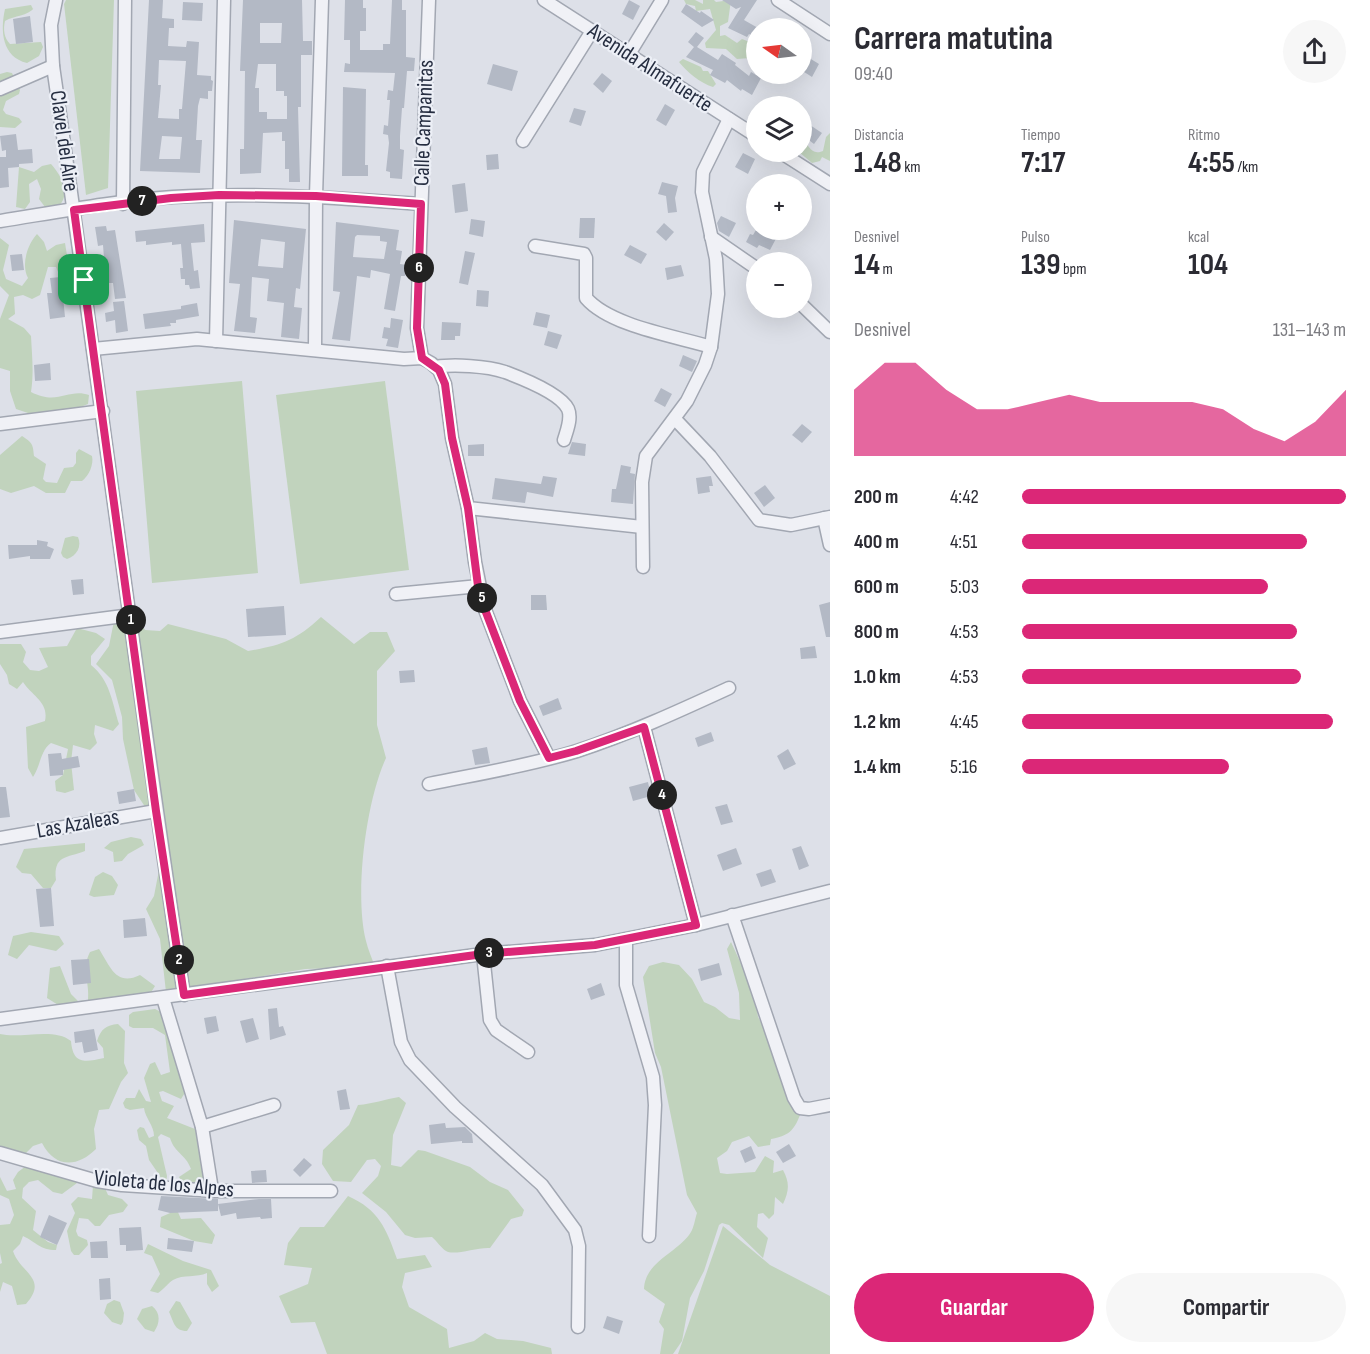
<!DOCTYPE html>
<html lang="es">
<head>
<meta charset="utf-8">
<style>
  :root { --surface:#fff; --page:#f7f7f7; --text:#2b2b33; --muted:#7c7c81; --accent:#db2777 }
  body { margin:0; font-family:"Sofia Sans Condensed",sans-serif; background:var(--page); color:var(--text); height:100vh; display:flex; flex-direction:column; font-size:22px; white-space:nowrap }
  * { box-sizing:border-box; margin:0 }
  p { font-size:20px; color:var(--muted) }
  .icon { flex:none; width:33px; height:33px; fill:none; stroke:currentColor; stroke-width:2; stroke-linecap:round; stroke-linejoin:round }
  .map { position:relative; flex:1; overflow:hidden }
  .side { display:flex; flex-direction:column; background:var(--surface); width:540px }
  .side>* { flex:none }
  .needle { width:39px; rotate:284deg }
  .controls { position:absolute; left:746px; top:18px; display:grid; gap:12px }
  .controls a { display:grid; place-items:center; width:66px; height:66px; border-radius:50%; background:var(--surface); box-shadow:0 6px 24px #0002; font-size:30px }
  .pin { position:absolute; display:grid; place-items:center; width:51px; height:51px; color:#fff; margin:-26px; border-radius:12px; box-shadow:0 3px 9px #0006 }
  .km { position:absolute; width:30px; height:30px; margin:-15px; border-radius:50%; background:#222; color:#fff; font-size:16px; line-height:30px; text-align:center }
  .round { display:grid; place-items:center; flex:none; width:63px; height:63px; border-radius:32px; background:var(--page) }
  .summary { display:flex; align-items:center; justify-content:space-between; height:102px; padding:0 24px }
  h1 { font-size:33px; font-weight:700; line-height:45px }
  .figures { display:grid; grid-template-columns:repeat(3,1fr); gap:9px; height:102px; padding:6px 24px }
  .figures div { display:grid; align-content:center }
  .figures b { font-size:30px; font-weight:700 }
  .figures small { font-size:16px; font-weight:400 }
  .figures p { font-size:16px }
  .chart { height:168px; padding:12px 24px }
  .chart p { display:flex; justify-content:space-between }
  .chart svg { width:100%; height:108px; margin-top:6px; fill:var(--accent); opacity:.7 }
  .button { display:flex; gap:12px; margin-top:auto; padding:12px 24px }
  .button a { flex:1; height:69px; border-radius:36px; background:var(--accent); color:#fff; font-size:24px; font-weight:700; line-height:69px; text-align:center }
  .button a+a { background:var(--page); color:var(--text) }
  ul { padding:0 24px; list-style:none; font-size:20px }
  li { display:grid; grid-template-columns:96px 72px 1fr; align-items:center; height:45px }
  li i { height:15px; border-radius:8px; background:var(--accent) }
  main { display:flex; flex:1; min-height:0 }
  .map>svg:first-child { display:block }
  .green { fill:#c1d3bd }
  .building { fill:#b3b9c5; fill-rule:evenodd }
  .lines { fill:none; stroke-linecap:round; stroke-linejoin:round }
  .minor-casing { stroke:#a2a7b2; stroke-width:15 }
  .minor { stroke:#f0f1f6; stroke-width:12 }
  .route-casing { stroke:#fff; stroke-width:12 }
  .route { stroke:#db2777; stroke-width:8 }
  .labels { text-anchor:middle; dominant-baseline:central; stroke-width:4.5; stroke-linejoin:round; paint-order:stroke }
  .street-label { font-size:22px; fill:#252d40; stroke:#eceff6 }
</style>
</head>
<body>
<main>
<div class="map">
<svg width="830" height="1354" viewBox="0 0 830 1354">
  <rect width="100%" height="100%" fill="#dde0e8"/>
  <g class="green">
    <path d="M66 0H114L108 188 86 195 64 4Z"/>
    <path d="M684 0H695L703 4V0H714L716 2 731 0 728 22 720 26V36L725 35 737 43 742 39 755 44 756 49H753L756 54V61L750 58 737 59 726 49 706 48 705 43 716 30 710 9 696 11 695 6 686 4Z"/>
    <path d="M31 5 33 9 35 7C27 17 15 15 5 21 3 29 4 38 10 44L41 42 43 47 39 56 27 63C2 57 0 31 5 9Z"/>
    <path d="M683 59 701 67 703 71H708L716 84 713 87C700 83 687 72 679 62Z"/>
    <path d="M7 72 12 73 20 90 19 94 6 101 3 110 6 114 19 118 22 122 15 128 0 127V74Z"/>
    <path d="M830 133V161L822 157 820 161 812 163 799 152H801V140C810 144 810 156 823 151L826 137Z"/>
    <path d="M51 164C64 179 73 198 53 211L45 207 39 199 41 189 37 179 29 184 30 202 25 209 16 207 19 167 34 172 42 166Z"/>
    <path d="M37 234 44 242 47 251 56 245 65 243 71 280 64 286 56 267H48L40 295 32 299 23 295 14 297 15 314 8 319 24 328 31 336C32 356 34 373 31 392 58 406 68 388 89 395L88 404 60 415 43 418 16 409 10 391V371L0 368V319L9 295 0 286V238L9 245 3 270 6 279 22 286 28 278C21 265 27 245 37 234Z"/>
    <path d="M242 381 258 573 152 583 136 391Z"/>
    <path d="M385 381 409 570 300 584 276 395Z"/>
    <path d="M22 436C33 443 33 445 34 456L46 464 43 479 46 482 57 483 64 468 73 467 76 463V453L79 449 92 456C94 464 89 476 82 481H71L65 493H46L34 486 11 493 0 489V455Z"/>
    <path d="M73 536 78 537C82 546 77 556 67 559L63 557 61 553 65 538Z"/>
    <path d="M137 617 145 630 160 631 168 624 226 639 248 651C282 645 295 641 321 617L354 644 370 632H387L395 651 377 671V725L386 758C366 801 354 894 366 941 368 950 372 958 375 967L305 969 166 992 160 939 146 909 154 896 159 870V828L134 790 123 739 122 717 112 680 96 664 109 646 114 621Z"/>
    <path d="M77 628 96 633 105 639 91 656V665C110 680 112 702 119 724L113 731 95 725 94 734 97 743 90 750 73 745 71 762 74 790 65 793 56 791 55 781 63 775 68 749 51 743C40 751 41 765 33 777L28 768 26 727 45 721C49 702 32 696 23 682L17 689 9 684 7 675 0 664V644H21L26 652 23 662 30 670 39 671 48 667 39 648 67 646Z"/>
    <path d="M131 837 141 839 144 845 128 854 122 861 114 862 113 852 104 848 111 842Z"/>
    <path d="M85 843V851C67 858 53 855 56 880L51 888H43L31 874 22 873 16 867 24 849Z"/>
    <path d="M103 872 112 876 118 885 114 895 94 897 89 895 95 877Z"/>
    <path d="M31 932 59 936 64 944 56 951 29 945 17 959 8 955 13 936Z"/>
    <path d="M731 942 755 994 758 1017 775 1048 787 1091 800 1115C794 1131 788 1136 771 1139L770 1145 758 1147 749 1136 732 1142 727 1151 717 1158 720 1173 727 1174 755 1172 765 1156 774 1161 773 1173 783 1170C790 1183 789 1191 783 1204L775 1197 774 1214 769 1219 763 1213 758 1214 757 1227 768 1238 763 1258 729 1225 722 1223 719 1225 704 1271 690 1298 682 1341 673 1354H660L664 1329 659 1322 665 1304 644 1289C645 1261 678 1253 691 1232 694 1227 695 1219 697 1213L687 1195 661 1067 655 1053 643 977 649 966 663 962 679 965 692 979 704 1002 715 1007 729 1018 740 1020 739 993 727 949Z"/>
    <path d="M99 949C110 966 116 987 140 975L155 986 150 994 133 999 115 996 106 1001 63 1008 47 998 50 968 60 966 71 994 78 1001 88 1000C90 983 81 969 90 952Z"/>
    <path d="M155 1009 163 1013 186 1091 181 1099 163 1091 159 1092 162 1101 174 1106 167 1118 195 1129 201 1137 205 1184 199 1191 183 1185 179 1177 191 1169C185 1153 175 1154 170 1138L161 1134 158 1137 167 1176 166 1182 162 1185 160 1176 149 1160 146 1146 139 1140 137 1130 140 1127 144 1128 149 1138 154 1136C154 1125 145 1118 144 1108L130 1110 125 1108 123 1103 126 1098H135L139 1089 146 1101 151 1102 144 1078 150 1064 155 1062 161 1075 170 1072 165 1035 153 1028H133L129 1026V1015L133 1012Z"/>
    <path d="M118 1024 125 1031 124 1063 128 1073 121 1082 109 1109 99 1110 94 1129 96 1149C77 1168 55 1168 42 1143L33 1146 26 1153 0 1147V1034C21 1039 54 1027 71 1041 73 1065 85 1062 104 1058L103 1048 97 1041C101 1029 106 1025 118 1024Z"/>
    <path d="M399 1097 406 1103 393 1135 391 1165 401 1167 418 1150 425 1151 470 1167 490 1182 508 1190 524 1210 522 1216 511 1219 490 1248C477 1247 454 1256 446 1251 441 1248 437 1241 432 1237L415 1238 405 1235 386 1212 362 1193 378 1176 381 1166 375 1159 367 1160 351 1182 333 1181 322 1164 323 1150 349 1125 358 1105C373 1104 385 1099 399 1097Z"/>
    <path d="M26 1166 71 1173 77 1183 62 1194 53 1192 38 1180 29 1182 23 1188 22 1198 36 1211 33 1230 48 1242 57 1245 56 1250C40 1250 36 1242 23 1236L20 1244 13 1251C20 1273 49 1278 26 1304L17 1305 12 1286 3 1282 0 1292V1264L2 1263 0 1253V1225L10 1224 14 1215 9 1199 0 1195V1177L7 1191 16 1189 13 1180 18 1172Z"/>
    <path d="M93 1185 104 1186 108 1195 122 1199 128 1205 123 1212 109 1215 100 1226H95L88 1219 79 1218 76 1231 78 1236 87 1240 88 1245 79 1255H74L71 1251 67 1231 75 1213 71 1204 78 1197 92 1199Z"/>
    <path d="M348 1196C379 1210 386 1228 397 1259L425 1255 432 1267 405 1273 402 1287 409 1307 447 1329 449 1348 474 1341 485 1333 497 1339 523 1341 551 1348 552 1354H327L315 1322 291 1323 279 1296 308 1284 312 1268 284 1265 288 1243 300 1227H324Z"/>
    <path d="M177 1210 181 1219 201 1218 215 1235 212 1244 194 1241 160 1227 161 1217Z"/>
    <path d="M723 1226 770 1265 830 1296V1354H678Z"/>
    <path d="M148 1244 183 1261 211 1270 219 1286 212 1292 207 1284V1273C197 1278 183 1274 173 1280 168 1283 164 1289 158 1293L150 1291 160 1274 152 1256 144 1253Z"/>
    <path d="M114 1300 120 1302 124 1313 123 1322 121 1325 112 1322 104 1313 107 1304Z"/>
    <path d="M176 1301 180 1302 192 1323 187 1331C174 1331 174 1322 169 1312Z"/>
    <path d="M152 1306C161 1313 160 1323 154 1332L145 1329 137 1319 142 1309Z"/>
  </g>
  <g class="building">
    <path d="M149 0H163L162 18 174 19V28H169L168 46 186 47 187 41 199 42 197 75 211 76V80L213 81 212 91H208V99L200 98 198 106 196 140H202L200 173 140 171ZM159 60 186 61 182 109H179V119L158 118 161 85H158ZM162 136 182 137 180 159H159Z"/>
    <path d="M243 0H302L303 41H312V55H301V107H298L300 182H289V169H285V141H282V132L263 133 261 173 240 174V149H244L245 71H240ZM260 23H282L281 43H260ZM258 64H276V91H284V96H287V119H267V112H259V88H255Z"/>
    <path d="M345 0H363V8H366V31H360V50H383V44H390L392 0H402V10H406V57L415 58 414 71H407L404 108H402L400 136V149L404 150 402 179 390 178V172L386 171 389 143 388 135 383 134 384 125 388 126 390 100H387L388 90 393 91 395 73 344 72 345 63 350 64V40H344Z"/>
    <path d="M629 0 640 6 633 20 622 14Z"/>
    <path d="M722 0H757L744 20 758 28 753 36 749 34 747 37 728 28 741 7 736 9Z"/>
    <path d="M183 2 203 3 202 21 182 20Z"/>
    <path d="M686 4 700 13 701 11 714 20 702 27 681 12Z"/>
    <path d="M30 16 33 42 16 44 13 19Z"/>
    <path d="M696 32 704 38 697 47 718 60 722 54 736 63 735 65 749 76 751 72 761 78 752 95 742 89 741 91 727 80 725 83 710 75 713 70 686 57 694 47 688 42Z"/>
    <path d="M801 53 819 64 812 77 801 70Z"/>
    <path d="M493 64 518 71 512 91 487 84Z"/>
    <path d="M602 73 612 81 603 93 593 84Z"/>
    <path d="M343 87 366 89 365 165H368V176H342Z"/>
    <path d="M665 104 675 110 666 126 656 120Z"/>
    <path d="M574 108 586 111 581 126 569 122Z"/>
    <path d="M801 119 822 133 814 144 801 134Z"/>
    <path d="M16 134 18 150 32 149 33 163 19 164V167L8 168 9 187 0 188V157H6V150L2 151 0 136Z"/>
    <path d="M743 153 755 159 748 174 735 167Z"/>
    <path d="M498 154 499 169 487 170 486 155Z"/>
    <path d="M662 182 678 186 675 198 677 212 668 213 666 196 658 194Z"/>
    <path d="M465 183 468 211 455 213 452 185Z"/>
    <path d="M721 216 736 223 729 237 719 231 717 223Z"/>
    <path d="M580 218H595L594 238H579Z"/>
    <path d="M471 219 485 221 483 237 469 234Z"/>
    <path d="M234 220 306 229 300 289 296 288 294 307 302 308 299 339 281 337 284 303 267 301 269 279 252 277 250 317 257 318 255 333 234 331 240 284 229 283ZM261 239 285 242 283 268 258 266Z"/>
    <path d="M336 222 399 230 396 250 402 251 400 264 407 265 405 276H401L395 311 384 309 390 274 371 270 370 278 357 276 350 341 332 339 340 292 333 291ZM357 235 380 236V241L387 242 384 259 353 257 355 237Z"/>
    <path d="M664 223 674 232 666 241 656 232Z"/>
    <path d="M204 224 205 242 191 243 194 271 198 270 200 288 190 289 189 285H185V279H181L180 268H183L181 244 172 245V242L146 245V241L136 242 135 231Z"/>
    <path d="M106 226 107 231 115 230 126 298 115 299 113 283H106L103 245 98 246 95 227Z"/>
    <path d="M756 230 767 233 768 230H772L779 233 770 250 759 245 757 248 746 242 750 234 753 235Z"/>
    <path d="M630 245 647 254 641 264 624 255Z"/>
    <path d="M465 251 475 253 468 285 459 283Z"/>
    <path d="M22 254 24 270 12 271 10 255Z"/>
    <path d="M681 265 684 276 667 280 665 268Z"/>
    <path d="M61 277 65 317 50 319 47 293H52L50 278Z"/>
    <path d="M477 290 489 291 488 307 476 306Z"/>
    <path d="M124 301 128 331 116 333 115 320 106 322 105 313 114 311 113 302Z"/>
    <path d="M197 303 199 316 176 320V323H170L171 326 145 329 143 314 181 309V306Z"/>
    <path d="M536 312 550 315 547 328 533 325Z"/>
    <path d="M391 318 403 320 398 348 386 346 388 339 382 338 384 327 390 328Z"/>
    <path d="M442 322 461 323 460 336H455V340H441Z"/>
    <path d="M548 331 562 335 557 349 544 345Z"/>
    <path d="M683 355 697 361 692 372 679 366Z"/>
    <path d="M50 363 51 380 35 381 34 365Z"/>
    <path d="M661 388 672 394 665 407 654 401Z"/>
    <path d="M802 424 812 432 802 443 792 435Z"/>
    <path d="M572 442 586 444 585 456 568 454Z"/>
    <path d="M484 444V456H468V445Z"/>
    <path d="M621 465 631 467 630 473 635 474 633 504 611 502 612 489H616Z"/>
    <path d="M543 476 557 478 553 497 527 492 525 503 492 499 495 478 541 484Z"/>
    <path d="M711 476 713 486H709L710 492 698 494 696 478Z"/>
    <path d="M765 485 775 498 764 507 754 493Z"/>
    <path d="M37 540 48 542 47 546 54 549 50 559H30V556L9 559 8 545H37Z"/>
    <path d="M83 579 84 594 73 595 71 580Z"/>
    <path d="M531 595H546L547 610H531Z"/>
    <path d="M830 602V637H826L819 605Z"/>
    <path d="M284 606 286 635 248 637 246 609Z"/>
    <path d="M815 646 817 658 801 659 800 648Z"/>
    <path d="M414 670 415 682 400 683 399 671Z"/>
    <path d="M558 698 562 709 543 716 539 706Z"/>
    <path d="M711 732 714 741 698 747 695 738Z"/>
    <path d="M487 747 490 763 475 765 472 750Z"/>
    <path d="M788 749 796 764 784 770 777 756Z"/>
    <path d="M61 753 62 759 78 756 80 767 63 770V775L50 776 48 754Z"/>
    <path d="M648 782 651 796 633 801 629 787Z"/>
    <path d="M0 787H6L10 817 0 818Z"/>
    <path d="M134 789 136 801 119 804 117 792Z"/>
    <path d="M727 804 733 822 721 825 715 807Z"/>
    <path d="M801 846 809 866 799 870 792 849Z"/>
    <path d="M736 848 742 864 723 871 717 855Z"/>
    <path d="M771 869 776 882 761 887 756 874Z"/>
    <path d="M51 888 54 926 40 927 36 889Z"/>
    <path d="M145 918 147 936 124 938 123 920Z"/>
    <path d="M89 959 91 983 73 985 71 960Z"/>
    <path d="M719 963 722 975 701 981 698 969Z"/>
    <path d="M601 983 605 995 591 1000 587 989Z"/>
    <path d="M277 1008 279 1027 283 1026 286 1035 270 1040 268 1009Z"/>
    <path d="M216 1016 219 1031 207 1034 204 1018Z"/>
    <path d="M253 1018 259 1039 246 1043 240 1021Z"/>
    <path d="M94 1029 98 1050 84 1053 82 1042 75 1043 74 1032Z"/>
    <path d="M346 1089 350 1109 340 1110 337 1091Z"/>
    <path d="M445 1123 446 1128 465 1127 472 1134 473 1143H462V1141L431 1144 429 1125Z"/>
    <path d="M789 1144 796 1156 783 1163 776 1152Z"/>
    <path d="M751 1146 756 1158 745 1163 740 1151Z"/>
    <path d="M304 1158 312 1165 300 1177 293 1170Z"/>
    <path d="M266 1170 267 1182 252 1183 251 1171Z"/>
    <path d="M161 1196 218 1199V1211L170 1213 158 1210Z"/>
    <path d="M259 1199H271L272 1218 261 1219 260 1217 237 1219 236 1213 221 1216 218 1204Z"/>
    <path d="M49 1215 67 1223 57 1245 40 1237Z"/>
    <path d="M141 1227 143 1250 126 1251V1245H120L119 1228Z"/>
    <path d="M168 1238 194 1241 192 1252 167 1249Z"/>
    <path d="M107 1241 108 1258H91L90 1242Z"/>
    <path d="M110 1278 111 1299 100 1300 99 1279Z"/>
    <path d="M607 1316 623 1321 619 1334 603 1328Z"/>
  </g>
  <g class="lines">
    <g class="minor-casing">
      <g id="minor">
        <path d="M56 0 51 25 53 66C98 376 137 686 184 995"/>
        <path d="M544 0 756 136"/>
        <path d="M778 0 830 34"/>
        <path d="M629 54 662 0"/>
        <path d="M0 89 53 66"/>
        <path d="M523 141 592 31"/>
        <path d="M780 152 830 184"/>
        <path d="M123 204 125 0"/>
        <path d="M0 221C57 212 115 201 173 197 256 192 339 198 421 204"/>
        <path d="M711 237 756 268"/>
        <path d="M535 246 584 254 586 258V298C610 326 675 336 711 347"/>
        <path d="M801 304 830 332"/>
        <path d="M216 341 224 0"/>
        <path d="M93 349 197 339 404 359 422 358 431 363 439 370 445 384 452 438 468 508 475 562 484 607 520 701 549 758"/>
        <path d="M315 349 316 196 322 0"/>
        <path d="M422 358 417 328 429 0"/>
        <path d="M436 367C453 364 487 366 505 372 521 378 560 393 568 409 572 418 567 430 564 440"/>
        <path d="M675 419 710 456 759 520 791 525 830 517"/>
        <path d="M0 424 103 411"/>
        <path d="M468 508 642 527"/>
        <path d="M824 518 830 545"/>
        <path d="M643 567 642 482 646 456 687 401 705 365 711 347 718 294 716 259 702 192 703 172 729 119"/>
        <path d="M396 594 479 586"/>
        <path d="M0 632 131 615"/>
        <path d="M644 727 696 925"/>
        <path d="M429 784C478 774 528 766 577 751 629 734 679 711 729 688"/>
        <path d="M0 838 156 811"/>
        <path d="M732 915 794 1098 800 1108 809 1109 830 1105"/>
        <path d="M626 940V985L653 1077 655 1105 649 1236"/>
        <path d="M483 954 490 1020 496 1030 528 1052"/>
        <path d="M387 966 401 1042 410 1060 455 1107 542 1185 575 1230 579 1246 578 1327"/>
        <path d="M163 998 202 1127 212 1190"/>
        <path d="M0 1019 483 954 595 945 696 925 830 891"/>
        <path d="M202 1127 274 1105"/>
        <path d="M0 1153 97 1181 122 1185 215 1191H331"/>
      </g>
    </g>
    <use href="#minor" class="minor"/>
  </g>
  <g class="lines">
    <g class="route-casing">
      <path id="route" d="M219 195 316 196 421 204 417 328 422 358 439 370 445 384 452 438 468 508 478 586 484 607 520 701 549 758 576 751 644 727 696 925 595 945 483 954 184 995 156 811 74 210 171 198Z"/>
    </g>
    <use href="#route" class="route"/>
  </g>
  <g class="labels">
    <g class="street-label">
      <text transform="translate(650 68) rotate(33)">Avenida Almafuerte</text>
      <text transform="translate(424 123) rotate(-88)">Calle Campanitas</text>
      <text transform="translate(64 141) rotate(82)">Clavel del Aire</text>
      <text transform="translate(78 824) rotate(-10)">Las Azaleas</text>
      <text transform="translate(164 1184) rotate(5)">Violeta de los Alpes</text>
    </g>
  </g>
</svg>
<div class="controls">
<a><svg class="needle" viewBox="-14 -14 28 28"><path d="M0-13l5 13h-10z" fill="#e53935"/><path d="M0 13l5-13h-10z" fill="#7c7c81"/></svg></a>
<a><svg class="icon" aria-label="layers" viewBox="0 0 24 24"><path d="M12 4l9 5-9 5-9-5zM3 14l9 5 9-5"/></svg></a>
<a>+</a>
<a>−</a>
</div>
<div class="pin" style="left:84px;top:280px;background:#1e9e55"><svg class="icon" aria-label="arrive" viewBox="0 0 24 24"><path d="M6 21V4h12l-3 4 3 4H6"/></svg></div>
<b class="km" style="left:131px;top:620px">1</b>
<b class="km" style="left:179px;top:960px">2</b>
<b class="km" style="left:489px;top:953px">3</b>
<b class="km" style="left:662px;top:795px">4</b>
<b class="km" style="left:482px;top:598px">5</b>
<b class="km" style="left:419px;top:268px">6</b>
<b class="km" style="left:142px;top:201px">7</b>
</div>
<section class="side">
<div class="summary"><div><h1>Carrera matutina</h1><p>09:40</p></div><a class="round"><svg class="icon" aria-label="share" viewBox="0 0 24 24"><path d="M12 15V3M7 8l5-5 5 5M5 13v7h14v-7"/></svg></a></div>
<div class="figures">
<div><p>Distancia</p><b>1.48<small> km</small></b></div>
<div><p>Tiempo</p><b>7:17</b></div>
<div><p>Ritmo</p><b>4:55<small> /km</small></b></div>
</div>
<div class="figures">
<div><p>Desnivel</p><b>14<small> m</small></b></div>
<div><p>Pulso</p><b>139<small> bpm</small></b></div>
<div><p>kcal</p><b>104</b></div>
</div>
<div class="chart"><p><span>Desnivel</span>131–143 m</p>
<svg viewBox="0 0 160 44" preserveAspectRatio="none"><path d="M0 44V17L10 6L20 6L30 17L40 25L50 25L60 22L70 19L80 22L90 22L100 22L110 22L120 25L130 33L140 38L150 30L160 17V44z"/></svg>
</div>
<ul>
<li><b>200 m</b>4:42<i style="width:100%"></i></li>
<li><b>400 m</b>4:51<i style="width:88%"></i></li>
<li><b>600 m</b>5:03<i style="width:76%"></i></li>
<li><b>800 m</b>4:53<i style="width:85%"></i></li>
<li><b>1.0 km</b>4:53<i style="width:86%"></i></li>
<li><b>1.2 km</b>4:45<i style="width:96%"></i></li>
<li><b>1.4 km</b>5:16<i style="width:64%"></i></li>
</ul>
<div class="button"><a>Guardar</a><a>Compartir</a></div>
</section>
</main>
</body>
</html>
